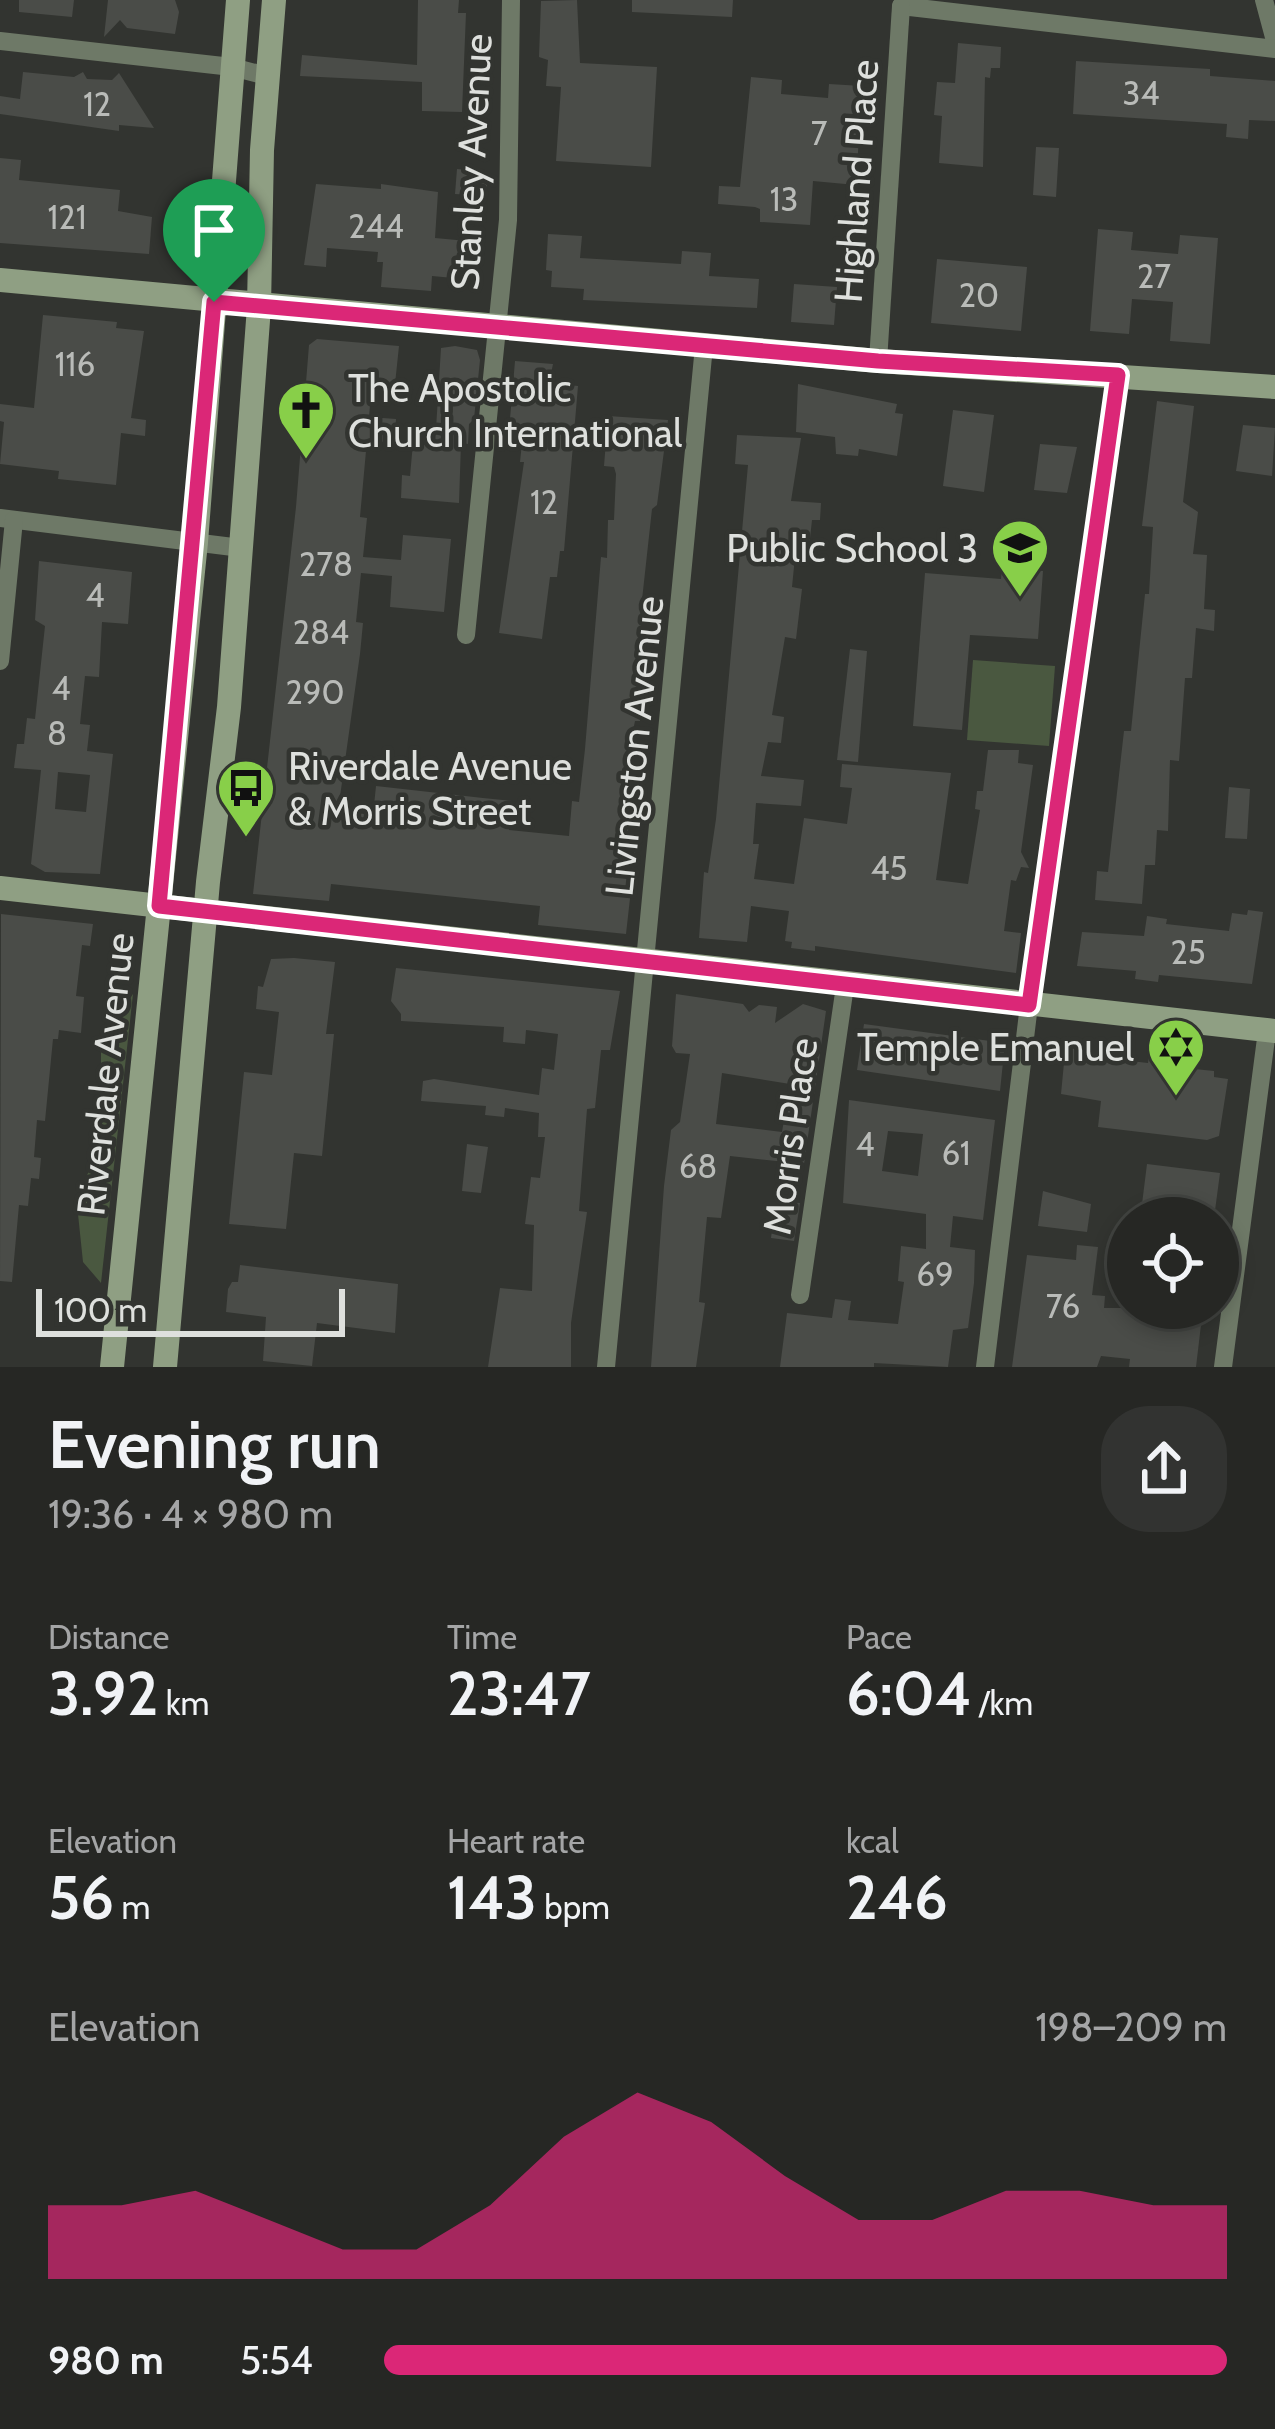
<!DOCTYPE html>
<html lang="en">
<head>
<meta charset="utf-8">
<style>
  :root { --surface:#262724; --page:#323331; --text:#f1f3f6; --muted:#a4a5a6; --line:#424441; --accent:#db2777 }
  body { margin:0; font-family:Cabin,sans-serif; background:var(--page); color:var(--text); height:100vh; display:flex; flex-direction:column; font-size:45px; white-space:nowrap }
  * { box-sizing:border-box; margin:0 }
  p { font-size:39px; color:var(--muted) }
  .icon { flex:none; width:66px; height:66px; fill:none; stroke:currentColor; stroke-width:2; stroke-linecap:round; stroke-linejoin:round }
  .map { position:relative; height:1367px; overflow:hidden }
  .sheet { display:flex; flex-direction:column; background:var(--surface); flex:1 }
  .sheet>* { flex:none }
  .tools { position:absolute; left:1107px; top:1197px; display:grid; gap:24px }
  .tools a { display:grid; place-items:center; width:132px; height:132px; border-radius:50%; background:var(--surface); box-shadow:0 6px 18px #0003,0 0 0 3px var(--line); font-size:60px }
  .scale { position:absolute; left:36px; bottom:30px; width:309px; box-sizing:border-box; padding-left:12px; border:6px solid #dee0dd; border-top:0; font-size:33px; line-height:42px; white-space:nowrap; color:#dee0dd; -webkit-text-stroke:9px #323430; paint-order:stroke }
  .pin { position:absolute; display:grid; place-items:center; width:102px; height:102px; color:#fff; margin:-123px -51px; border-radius:50% 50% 50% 0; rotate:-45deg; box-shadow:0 0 12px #0007 }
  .pin .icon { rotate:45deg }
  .round { display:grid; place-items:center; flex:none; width:126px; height:126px; border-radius:48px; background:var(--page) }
  .overview { display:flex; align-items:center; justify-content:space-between; height:204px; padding:0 48px }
  h1 { font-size:66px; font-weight:600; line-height:90px }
  .figures { display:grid; grid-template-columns:repeat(3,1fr); gap:18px; height:204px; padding:12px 48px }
  .figures div { display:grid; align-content:center }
  .figures b { font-size:60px; font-weight:600 }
  .figures small { font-size:33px; font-weight:400 }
  .figures p { font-size:33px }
  .chart { height:336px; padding:24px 48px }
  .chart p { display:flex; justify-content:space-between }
  .chart svg { width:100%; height:216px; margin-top:12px; fill:var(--accent); opacity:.7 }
  ul { padding:0 48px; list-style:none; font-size:39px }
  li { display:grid; grid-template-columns:192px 144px 1fr; align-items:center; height:90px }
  li i { height:30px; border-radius:15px; background:var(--accent) }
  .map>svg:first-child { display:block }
  .green { fill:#4a5840 }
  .building { fill:#4a4c48; fill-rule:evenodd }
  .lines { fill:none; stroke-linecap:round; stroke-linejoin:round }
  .street { stroke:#6e7967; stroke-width:18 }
  .secondary { stroke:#8f9f83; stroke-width:24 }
  .route-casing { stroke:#fff; stroke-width:24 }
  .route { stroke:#db2777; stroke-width:15 }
  .labels { text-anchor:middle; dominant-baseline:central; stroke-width:9; stroke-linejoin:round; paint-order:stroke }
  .number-label { font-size:33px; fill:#b9bbb8 }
  .street-label { font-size:39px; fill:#dee0dd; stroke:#323430 }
  .poi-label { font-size:39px; fill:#dee0dd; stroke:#323430; text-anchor:start }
</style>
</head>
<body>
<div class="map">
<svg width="1275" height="1367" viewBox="0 0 1275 1367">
  <rect width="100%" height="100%" fill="#323430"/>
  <g class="green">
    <path d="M973 660 1055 666 1049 746 967 740Z"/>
    <path d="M133 994 101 1283 83 1262 78 1214 84 1182 101 1144V1041Z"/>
  </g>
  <g class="building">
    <path d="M19 0H74L72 17 19 12Z"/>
    <path d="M108 0H175L179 12 175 34 127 28 120 20 104 37Z"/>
    <path d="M418 0H459L458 13H466L462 112 422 111V82L300 76 302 55 417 65Z"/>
    <path d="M577 0 580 63 657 67 651 167 556 161 561 87 546 86 548 60 539 57 541 1Z"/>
    <path d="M632 0H733L732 17 632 12Z"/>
    <path d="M958 43 1001 47 1000 68H991L990 78 985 77 983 167 939 163 942 116 934 115 937 82 955 83Z"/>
    <path d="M1076 61 1210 69V76L1275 81V121L1249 120 1248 139 1226 137 1227 124 1073 114Z"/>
    <path d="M23 72 74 77 83 72 87 79 112 80 119 73 154 128 119 125V131L0 114V96L20 99Z"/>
    <path d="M751 77 782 80 781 94 828 98 829 84 862 86 856 185 813 181 810 225 760 222V209L755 207 718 204 719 186 740 187Z"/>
    <path d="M1036 147 1059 148 1056 197 1033 195Z"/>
    <path d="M0 158 21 160 19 180 120 190 118 211 152 217 149 254 0 243Z"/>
    <path d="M457 169 488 172 486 196 455 194Z"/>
    <path d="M316 184 381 189V184L438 192 435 238 478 242 475 280 432 276 431 291 381 287 383 262H377L378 252 327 248 326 267 304 265Z"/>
    <path d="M1098 229 1133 232 1131 250 1178 254 1180 235 1218 238 1210 344 1170 341 1173 302 1132 299 1129 334 1090 331Z"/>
    <path d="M548 234 582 236 580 258 681 264 682 251 711 253 709 276 759 279 757 308 583 300 584 289 551 287 552 271 546 270Z"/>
    <path d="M937 259 1027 267 1021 331 931 323Z"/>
    <path d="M794 284 837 287 834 325 791 322Z"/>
    <path d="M43 315 117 322 116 328 144 331 131 418 146 420 145 436 121 433 116 485 58 479 59 471 0 464 4 422 0 421V404L34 408Z"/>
    <path d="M317 339 399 346 395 384 372 382 369 417 396 419 394 443 367 440 360 517 367 518 363 557 401 560 403 535 451 539 444 612 390 607 392 576 361 573 356 622 363 623 360 654 338 811 373 815 376 786 483 798 512 801 509 830 569 836 572 801 579 802 585 749 601 557 607 558 608 520H614L616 474 614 467 604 466 608 416 668 420 657 505 652 509 640 618 648 619 637 691 642 692 640 721H635L625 769 624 807 630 808 627 843 636 845 626 934 538 925 540 906 331 884 329 901 253 894 296 507 309 345Z"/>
    <path d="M455 346 477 350 480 360 474 419 469 424 468 444 461 443 459 503 401 498 402 475 410 476 413 443 435 445 441 348Z"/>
    <path d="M515 361 553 364 549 383 578 386 564 551H560L557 577H550L542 639 499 633 524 462H520L522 443 508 442Z"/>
    <path d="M798 384 897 404 895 413 903 414 897 456 859 449 858 456 836 454 835 437 796 432Z"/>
    <path d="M1157 401 1194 406 1183 502 1198 512 1193 554 1207 555 1204 609 1215 610 1214 631 1196 628 1192 678H1185L1179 761 1170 760 1168 831 1157 830 1155 865H1145L1142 904 1095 900 1097 871 1108 872 1124 731H1131L1145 594H1149L1153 527 1142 526Z"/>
    <path d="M953 410 994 415 984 492 943 486Z"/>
    <path d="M1243 425 1275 428 1272 476 1236 471Z"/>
    <path d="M737 435 801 438 791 501 821 503 820 520H812L809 548 796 547 792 587 802 589 796 639 785 637 772 715 784 717 781 743 768 742 761 776 804 780 801 806 756 803 753 844H759L754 879 794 884 804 818 847 824 852 788 840 787 842 764 951 773 936 880 968 884 980 810 975 809 977 791H983L988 750H1019L1018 763 1033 765 1021 852 1029 868 1021 867 1016 881 1011 880 1004 931 1021 933 1016 973 815 946V951L791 948 792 942 785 941 789 911 751 906 747 942 699 938 704 872 708 873 716 819 748 465 735 464Z"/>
    <path d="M1040 444 1077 447 1067 493 1034 490Z"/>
    <path d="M39 561 132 572 128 624 102 622 99 677 85 676 80 724 90 725 87 751 113 754 100 874 45 872 31 864 41 770 14 768 17 744H24L27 718 35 719 45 626 35 620ZM58 772 90 775 86 812 55 809Z"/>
    <path d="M1002 568 1043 571 1038 639 970 635 962 730 913 726 925 573 1001 579Z"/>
    <path d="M850 649 867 651 858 762 837 760Z"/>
    <path d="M1229 787 1250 789 1247 839 1225 838Z"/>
    <path d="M1248 910 1263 912 1252 984 1159 975 1158 982 1135 979 1136 971 1077 966 1082 932 1144 936 1147 916 1167 919 1166 924 1229 931 1232 913 1247 915Z"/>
    <path d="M1 914 93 924 90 946 82 945 76 996 84 997 81 1033 59 1030 58 1039H53L45 1121 37 1120 34 1157 41 1158 39 1179 31 1178 28 1206 19 1205 12 1282 0 1281Z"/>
    <path d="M294 958 335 962 326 1034H334L322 1156 294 1153 286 1229 229 1224 244 1072 272 1075 279 1012 256 1009 258 986 263 987 271 959Z"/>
    <path d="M396 968 620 991 610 1050H601L595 1108 587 1109 579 1211 587 1212 571 1323V1367H488L500 1288 532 1291 534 1225 525 1224 531 1177 540 1178 545 1137H538L539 1113 505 1108 504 1117 485 1115 486 1106 421 1101 423 1081 434 1079 539 1095 542 1068 554 1070 558 1034 526 1030 525 1044 503 1042 504 1027 401 1021V1014L391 1001Z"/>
    <path d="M676 994 743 1004 749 1012 759 1005 777 1007 775 1023 803 1004 826 1011 804 1164 730 1156 721 1218 707 1217 699 1302 705 1303 696 1367H651L664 1186 671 1130 680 1122 690 1054 676 1053 672 1046ZM722 1073 790 1084 782 1132 716 1124Z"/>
    <path d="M864 1024 1005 1043 1000 1091 857 1070Z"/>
    <path d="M1066 1042 1096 1047 1095 1057 1148 1063 1149 1056 1164 1058 1165 1066 1214 1071V1077L1228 1079 1219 1136 1207 1140 1098 1127 1101 1101 1061 1094Z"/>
    <path d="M849 1100 995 1120 983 1220 953 1216 950 1247 975 1250 974 1283 968 1328 953 1330 948 1367 874 1363V1367H780L787 1313 832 1318 835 1299 851 1301 848 1320 898 1324 904 1282 898 1281 901 1246 926 1249V1214L843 1203ZM888 1131 923 1134 918 1176 882 1171Z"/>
    <path d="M467 1144 488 1147 481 1193 462 1191Z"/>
    <path d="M1147 1164 1220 1173 1214 1218H1148L1149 1205 1142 1204Z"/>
    <path d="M1043 1191 1091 1204 1087 1232 1038 1226Z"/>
    <path d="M776 1200 800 1203 794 1241 771 1238Z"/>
    <path d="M1077 1245 1098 1247 1092 1295 1105 1296 1104 1308H1203L1196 1367H1129L1130 1359 1101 1356 1097 1367H1012L1027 1255 1076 1260Z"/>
    <path d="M240 1265 398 1284 395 1333 317 1323 312 1366 263 1361 266 1317 226 1312 228 1289 232 1282H238Z"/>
  </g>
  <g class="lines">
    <g class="street">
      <path d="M1264 0 1275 41"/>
      <path d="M901 6 1275 49"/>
      <path d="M0 41 232 67 267 76"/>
      <path d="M878 361 901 6"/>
      <path d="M0 518 241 548"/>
      <path d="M466 635 508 220 511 0"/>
      <path d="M0 661 14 520"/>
      <path d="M800 1295 845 986"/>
      <path d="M606 1367 704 346"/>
      <path d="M985 1367 1029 1005 1118 375"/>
      <path d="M1223 1367 1267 1031"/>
    </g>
    <g class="secondary">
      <path d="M0 280 878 361 1275 387"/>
      <path d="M0 888 1275 1031"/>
      <path d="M112 1367 196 542 238 0"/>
      <path d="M165 1367 208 882 229 707 259 307 262 150 274 0"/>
    </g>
  </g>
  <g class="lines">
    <g class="route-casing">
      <path id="route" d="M214 302 878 361 1118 375 1029 1005 159 906Z"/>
    </g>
    <use href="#route" class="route"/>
  </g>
  <defs>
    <g id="church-pin" transform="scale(3)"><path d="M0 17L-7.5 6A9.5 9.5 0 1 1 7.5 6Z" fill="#88cf49" stroke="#323430"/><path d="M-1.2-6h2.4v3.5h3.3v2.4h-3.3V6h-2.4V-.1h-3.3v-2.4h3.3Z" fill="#111"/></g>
    <g id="school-pin" transform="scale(3)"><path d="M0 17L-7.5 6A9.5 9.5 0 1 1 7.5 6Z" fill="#88cf49" stroke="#323430"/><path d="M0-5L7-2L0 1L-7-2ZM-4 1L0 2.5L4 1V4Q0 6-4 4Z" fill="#111"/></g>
    <g id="bus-pin" transform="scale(3)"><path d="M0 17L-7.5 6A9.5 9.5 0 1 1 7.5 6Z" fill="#88cf49" stroke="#323430"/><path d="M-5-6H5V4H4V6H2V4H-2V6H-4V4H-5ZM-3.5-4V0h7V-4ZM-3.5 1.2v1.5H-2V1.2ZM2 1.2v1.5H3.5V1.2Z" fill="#111"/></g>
    <g id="synagogue-pin" transform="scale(3)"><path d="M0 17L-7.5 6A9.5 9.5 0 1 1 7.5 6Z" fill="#88cf49" stroke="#323430"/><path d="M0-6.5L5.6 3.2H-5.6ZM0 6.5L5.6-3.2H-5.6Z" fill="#111"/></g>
  </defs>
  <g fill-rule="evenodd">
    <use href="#church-pin" x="306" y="410"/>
    <use href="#school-pin" x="1020" y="548"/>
    <use href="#bus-pin" x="246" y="788"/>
    <use href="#synagogue-pin" x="1176" y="1047"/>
  </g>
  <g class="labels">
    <g class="number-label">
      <text x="1141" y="93">34</text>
      <text x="97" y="104">12</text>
      <text x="819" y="133">7</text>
      <text x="784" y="199">13</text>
      <text x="67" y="217">121</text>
      <text x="376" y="226">244</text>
      <text x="1154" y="276">27</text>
      <text x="979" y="295">20</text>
      <text x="75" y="364">116</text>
      <text x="544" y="502">12</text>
      <text x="326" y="564">278</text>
      <text x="95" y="595">4</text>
      <text x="321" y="632">284</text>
      <text x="61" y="688">4</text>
      <text x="315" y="692">290</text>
      <text x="57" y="733">8</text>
      <text x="889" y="868">45</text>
      <text x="1188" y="952">25</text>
      <text x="865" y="1144">4</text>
      <text x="956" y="1153">61</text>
      <text x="698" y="1166">68</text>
      <text x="935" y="1274">69</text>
      <text x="1063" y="1306">76</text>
    </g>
    <g class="street-label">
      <text transform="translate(471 162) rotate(-87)">Stanley Avenue</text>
      <text transform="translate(856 181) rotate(-86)">Highland Place</text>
      <text transform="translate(634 746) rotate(-84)">Livingston Avenue</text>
      <text transform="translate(105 1074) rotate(-84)">Riverdale Avenue</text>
      <text transform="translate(790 1136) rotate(-82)">Morris Place</text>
    </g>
    <g class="poi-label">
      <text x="348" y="388">The Apostolic<tspan x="348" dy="45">Church International</tspan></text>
      <text x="978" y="548" text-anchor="end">Public School 3</text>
      <text x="288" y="766">Riverdale Avenue<tspan x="288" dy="45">&amp; Morris Street</tspan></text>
      <text x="1134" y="1047" text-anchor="end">Temple Emanuel</text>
    </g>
  </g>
</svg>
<div class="tools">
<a><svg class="icon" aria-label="locate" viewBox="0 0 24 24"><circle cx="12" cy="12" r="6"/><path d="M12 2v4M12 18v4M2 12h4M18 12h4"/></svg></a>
</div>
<div class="scale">100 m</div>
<div class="pin" style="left:214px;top:302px;background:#1e9e55"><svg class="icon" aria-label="arrive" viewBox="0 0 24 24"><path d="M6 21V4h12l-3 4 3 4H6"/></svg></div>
</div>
<section class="sheet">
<div class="overview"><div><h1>Evening run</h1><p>19:36 · 4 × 980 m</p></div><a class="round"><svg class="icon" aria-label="share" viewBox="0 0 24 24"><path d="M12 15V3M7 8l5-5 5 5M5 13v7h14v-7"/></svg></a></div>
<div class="figures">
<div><p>Distance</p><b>3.92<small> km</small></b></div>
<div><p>Time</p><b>23:47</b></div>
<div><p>Pace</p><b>6:04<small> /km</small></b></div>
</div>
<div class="figures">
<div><p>Elevation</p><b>56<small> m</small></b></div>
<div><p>Heart rate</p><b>143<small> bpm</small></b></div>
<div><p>kcal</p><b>246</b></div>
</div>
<div class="chart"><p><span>Elevation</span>198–209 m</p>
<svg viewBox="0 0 160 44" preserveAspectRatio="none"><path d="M0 44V29L10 29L20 26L30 32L40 38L50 38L60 29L70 15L80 6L90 12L100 23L110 32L120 32L130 26L140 26L150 29L160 29V44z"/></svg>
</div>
<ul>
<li><b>980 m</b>5:54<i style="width:100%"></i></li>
</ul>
</section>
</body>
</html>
